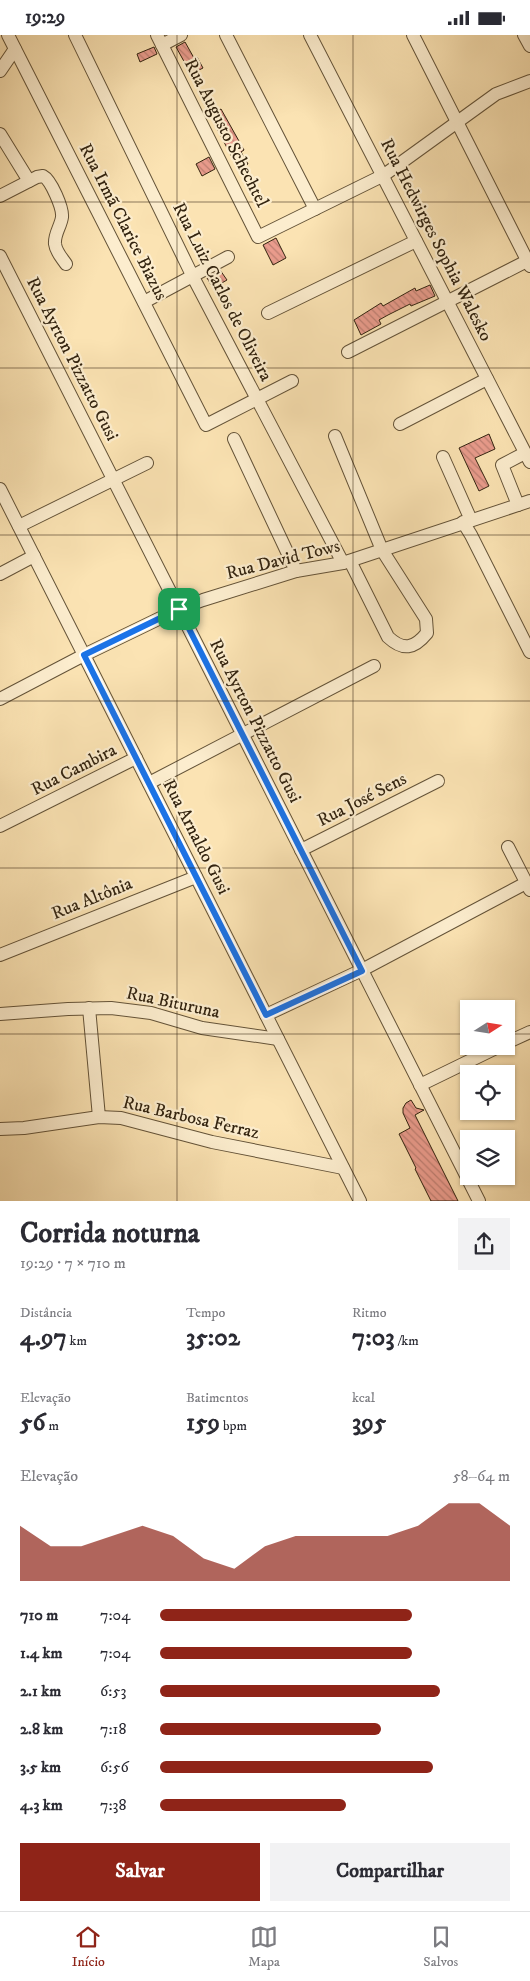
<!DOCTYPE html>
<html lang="pt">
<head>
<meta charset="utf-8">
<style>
  :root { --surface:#fff; --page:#f2f2f3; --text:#2b2b33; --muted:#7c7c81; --line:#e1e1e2; --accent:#8f2418 }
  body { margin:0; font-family:"IM FELL DW Pica",serif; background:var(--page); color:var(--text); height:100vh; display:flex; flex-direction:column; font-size:19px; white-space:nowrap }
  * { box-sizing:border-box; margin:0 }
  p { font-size:16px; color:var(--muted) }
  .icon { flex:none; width:28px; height:28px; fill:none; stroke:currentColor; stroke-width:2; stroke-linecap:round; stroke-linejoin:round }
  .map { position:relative; height:1166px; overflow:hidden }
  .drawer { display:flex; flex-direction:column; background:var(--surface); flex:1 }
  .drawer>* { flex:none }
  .needle { width:32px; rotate:78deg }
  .buttons { position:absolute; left:460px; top:965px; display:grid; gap:10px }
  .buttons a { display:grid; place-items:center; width:55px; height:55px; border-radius:0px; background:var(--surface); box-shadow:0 1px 4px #0004; font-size:25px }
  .pin { position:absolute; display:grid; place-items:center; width:42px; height:42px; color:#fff; margin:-21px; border-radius:10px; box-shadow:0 2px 8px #0006 }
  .round { display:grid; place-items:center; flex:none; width:52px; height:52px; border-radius:0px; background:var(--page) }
  .overview { display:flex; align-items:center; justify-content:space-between; height:85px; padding:0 20px }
  h1 { font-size:28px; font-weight:800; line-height:38px }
  .stats { display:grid; grid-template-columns:repeat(3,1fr); gap:8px; height:85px; padding:5px 20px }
  .stats div { display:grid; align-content:center }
  .stats b { font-size:25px; font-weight:800 }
  .stats small { font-size:14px; font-weight:400 }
  .stats p { font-size:14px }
  .chart { height:140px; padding:10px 20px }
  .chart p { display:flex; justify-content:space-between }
  .chart svg { width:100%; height:90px; margin-top:5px; fill:var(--accent); opacity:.7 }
  .cta { display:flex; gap:10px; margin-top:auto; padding:10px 20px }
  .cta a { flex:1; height:58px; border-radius:0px; background:var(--accent); color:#fff; font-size:20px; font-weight:800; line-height:58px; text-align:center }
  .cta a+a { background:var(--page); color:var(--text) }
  ul { padding:0 20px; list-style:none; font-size:16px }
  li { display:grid; grid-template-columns:80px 60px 1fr; align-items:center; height:38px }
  li i { height:12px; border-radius:6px; background:var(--accent) }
  .status { display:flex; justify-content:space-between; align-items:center; height:35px; padding:0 25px; background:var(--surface); direction:ltr }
  .status svg { height:14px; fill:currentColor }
  .dock { display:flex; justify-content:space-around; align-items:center; height:70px; border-top:1px solid var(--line); background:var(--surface); font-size:14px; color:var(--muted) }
  .dock a { display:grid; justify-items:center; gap:2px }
  .dock .current { color:var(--accent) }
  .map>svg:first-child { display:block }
  .building { fill:url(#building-back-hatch); stroke:#32230f }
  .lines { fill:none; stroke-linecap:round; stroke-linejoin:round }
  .minor-casing { stroke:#645338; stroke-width:14 }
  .minor { stroke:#fcedce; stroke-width:12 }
  .route-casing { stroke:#fff; stroke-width:10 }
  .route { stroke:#1a73e8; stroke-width:6 }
  .grid { fill:none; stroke:#32230f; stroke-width:1; stroke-opacity:0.55 }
  .labels { text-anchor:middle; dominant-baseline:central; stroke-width:4.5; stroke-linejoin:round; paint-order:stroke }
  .street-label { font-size:18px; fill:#32230f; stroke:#fcedce }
</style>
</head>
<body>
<div class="status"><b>19:29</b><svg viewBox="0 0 49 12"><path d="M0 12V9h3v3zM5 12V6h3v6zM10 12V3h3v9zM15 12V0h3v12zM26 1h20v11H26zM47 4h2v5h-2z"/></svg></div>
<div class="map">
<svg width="530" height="1166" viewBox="0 0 530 1166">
  <defs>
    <pattern id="building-back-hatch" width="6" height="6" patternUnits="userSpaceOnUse" patternTransform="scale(1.25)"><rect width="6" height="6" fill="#ea9c8d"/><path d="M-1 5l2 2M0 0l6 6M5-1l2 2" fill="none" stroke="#be7f72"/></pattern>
  </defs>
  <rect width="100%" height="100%" fill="#fbe3b3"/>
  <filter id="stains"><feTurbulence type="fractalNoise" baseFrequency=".004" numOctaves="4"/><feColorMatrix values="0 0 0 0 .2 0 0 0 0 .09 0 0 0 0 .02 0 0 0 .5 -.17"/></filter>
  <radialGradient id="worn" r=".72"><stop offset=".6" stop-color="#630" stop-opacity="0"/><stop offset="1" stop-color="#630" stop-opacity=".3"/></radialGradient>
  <g class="building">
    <path d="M185 7 194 23 197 22 203 33 191 39 176 12Z"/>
    <path d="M154 12 157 19 140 27 137 19Z"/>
    <path d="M221 74 244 115 241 117 248 129 238 134 210 80Z"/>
    <path d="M209 122 215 134 202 141 196 129Z"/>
    <path d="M276 203 286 223 273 230 263 210Z"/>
    <path d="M220 235 227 245 213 253 207 243Z"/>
    <path d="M430 250 435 261 411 271 410 269 388 280 379 285 381 289 361 300 354 285 381 268 383 271 415 253 416 256Z"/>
    <path d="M489 399 495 414 475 423 489 451 479 456 459 413Z"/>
    <path d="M411 1065 416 1073 424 1075 415 1080 458 1166H431L415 1134 416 1133 399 1099 410 1093 403 1078V1073L406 1068Z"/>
  </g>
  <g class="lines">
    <g class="minor-casing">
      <g id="minor">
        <path d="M8 0 206 390 292 346"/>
        <path d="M75 0 192 240 343 528"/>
        <path d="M157 0 258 202 384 140 496 59 530 46"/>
        <path d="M226 0 315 174"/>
        <path d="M310 0 530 427"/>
        <path d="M413 0 530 231"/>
        <path d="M524 0 530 11"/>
        <path d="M162 10 181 0"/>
        <path d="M0 36 15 14"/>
        <path d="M0 99 29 146"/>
        <path d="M0 161 37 142 43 141C51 145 63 173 62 182 61 191 54 199 55 209 56 217 62 223 66 229"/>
        <path d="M0 221 479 1166"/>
        <path d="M144 267 228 222"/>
        <path d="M268 278 416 206"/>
        <path d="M348 317 527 226"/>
        <path d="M400 389 487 344"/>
        <path d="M335 401 382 515 426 584 427 598C414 614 403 616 388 602L350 526"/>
        <path d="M234 404 296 536"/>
        <path d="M443 422 471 485"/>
        <path d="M0 454 360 1166"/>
        <path d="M518 470 502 430 525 418"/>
        <path d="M463 487 471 500 530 617"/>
        <path d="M19 491 147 428"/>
        <path d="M0 539 34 521"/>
        <path d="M0 664 84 620 179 574 203 565 296 536 343 528 530 466"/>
        <path d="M149 748 374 631"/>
        <path d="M0 791 136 723"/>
        <path d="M508 812 530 855"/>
        <path d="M301 815 438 746"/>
        <path d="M0 920 196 842"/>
        <path d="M89 973 99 1082"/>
        <path d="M0 979 68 974 111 973 151 978 202 993 278 1004"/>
        <path d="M266 980 362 935 526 848"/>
        <path d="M506 1008 530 997"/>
        <path d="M420 1050 500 1011"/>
        <path d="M0 1094 24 1093 99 1082 121 1083 212 1107 343 1133"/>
      </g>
    </g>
    <use href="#minor" class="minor"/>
  </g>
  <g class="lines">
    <g class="route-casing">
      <path id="route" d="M179 574 362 936 266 980 84 620Z"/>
    </g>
    <use href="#route" class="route"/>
  </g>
  <path class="grid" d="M177 0V1166M353 0V1166M0 167H530M0 333H530M0 500H530M0 666H530M0 833H530M0 999H469M506 999H530"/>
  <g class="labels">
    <g class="street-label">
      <text transform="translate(226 98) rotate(63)">Rua Augusto Schechtel</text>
      <text transform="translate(123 187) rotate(63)">Rua Irmã Clarice Biazus</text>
      <text transform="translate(436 205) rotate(63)">Rua Hedwirges Sophia Walesko</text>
      <text transform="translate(222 257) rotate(63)">Rua Luiz Carlos de Oliveira</text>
      <text transform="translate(72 324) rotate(63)">Rua Ayrton Pizzatto Gusi</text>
      <text transform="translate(283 525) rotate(-14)">Rua David Tows</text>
      <text transform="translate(255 686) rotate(63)">Rua Ayrton Pizzatto Gusi</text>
      <text transform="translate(74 735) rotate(-27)">Rua Cambira</text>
      <text transform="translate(362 765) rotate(-27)">Rua José Sens</text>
      <text transform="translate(196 802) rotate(63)">Rua Arnaldo Gusi</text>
      <text transform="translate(92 864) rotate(-22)">Rua Altônia</text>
      <text transform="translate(173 968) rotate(12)">Rua Bituruna</text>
      <text transform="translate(191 1083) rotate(13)">Rua Barbosa Ferraz</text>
    </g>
  </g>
  <rect width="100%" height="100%" filter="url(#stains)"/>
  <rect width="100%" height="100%" fill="url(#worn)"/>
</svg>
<div class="buttons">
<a><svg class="needle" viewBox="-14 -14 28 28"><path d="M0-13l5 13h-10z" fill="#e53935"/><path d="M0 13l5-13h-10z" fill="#7c7c81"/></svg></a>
<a><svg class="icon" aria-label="locate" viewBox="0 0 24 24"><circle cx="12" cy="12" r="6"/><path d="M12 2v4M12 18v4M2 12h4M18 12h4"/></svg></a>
<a><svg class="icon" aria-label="layers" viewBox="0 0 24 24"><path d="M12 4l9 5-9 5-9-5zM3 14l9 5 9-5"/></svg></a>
</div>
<div class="pin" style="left:179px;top:574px;background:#1e9e55"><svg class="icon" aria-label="arrive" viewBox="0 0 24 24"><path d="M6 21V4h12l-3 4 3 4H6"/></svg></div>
</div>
<section class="drawer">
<div class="overview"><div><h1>Corrida noturna</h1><p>19:29 · 7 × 710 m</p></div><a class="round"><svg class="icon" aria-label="share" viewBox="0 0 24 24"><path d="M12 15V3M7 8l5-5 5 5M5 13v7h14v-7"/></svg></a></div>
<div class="stats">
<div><p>Distância</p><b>4.97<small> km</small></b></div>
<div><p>Tempo</p><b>35:02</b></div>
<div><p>Ritmo</p><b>7:03<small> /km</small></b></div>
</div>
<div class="stats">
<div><p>Elevação</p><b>56<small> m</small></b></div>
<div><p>Batimentos</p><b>159<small> bpm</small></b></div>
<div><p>kcal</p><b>395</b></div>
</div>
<div class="chart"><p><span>Elevação</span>58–64 m</p>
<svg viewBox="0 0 160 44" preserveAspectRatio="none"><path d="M0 44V17L10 27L20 27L30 22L40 17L50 22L60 33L70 38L80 27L90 22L100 22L110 22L120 22L130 17L140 6L150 6L160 17V44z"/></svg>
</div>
<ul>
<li><b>710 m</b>7:04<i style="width:72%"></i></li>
<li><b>1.4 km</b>7:04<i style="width:72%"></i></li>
<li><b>2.1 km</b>6:53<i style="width:80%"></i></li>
<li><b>2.8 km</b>7:18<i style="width:63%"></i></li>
<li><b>3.5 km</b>6:56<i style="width:78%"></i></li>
<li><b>4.3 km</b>7:38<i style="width:53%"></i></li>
</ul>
<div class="cta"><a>Salvar</a><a>Compartilhar</a></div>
</section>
<nav class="dock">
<a class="current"><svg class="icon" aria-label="home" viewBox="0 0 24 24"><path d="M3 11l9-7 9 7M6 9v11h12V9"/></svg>Início</a>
<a><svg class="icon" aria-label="map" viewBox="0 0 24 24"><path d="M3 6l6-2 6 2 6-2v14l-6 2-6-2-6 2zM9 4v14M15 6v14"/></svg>Mapa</a>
<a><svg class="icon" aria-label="saved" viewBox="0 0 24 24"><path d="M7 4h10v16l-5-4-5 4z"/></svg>Salvos</a>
</nav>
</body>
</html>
